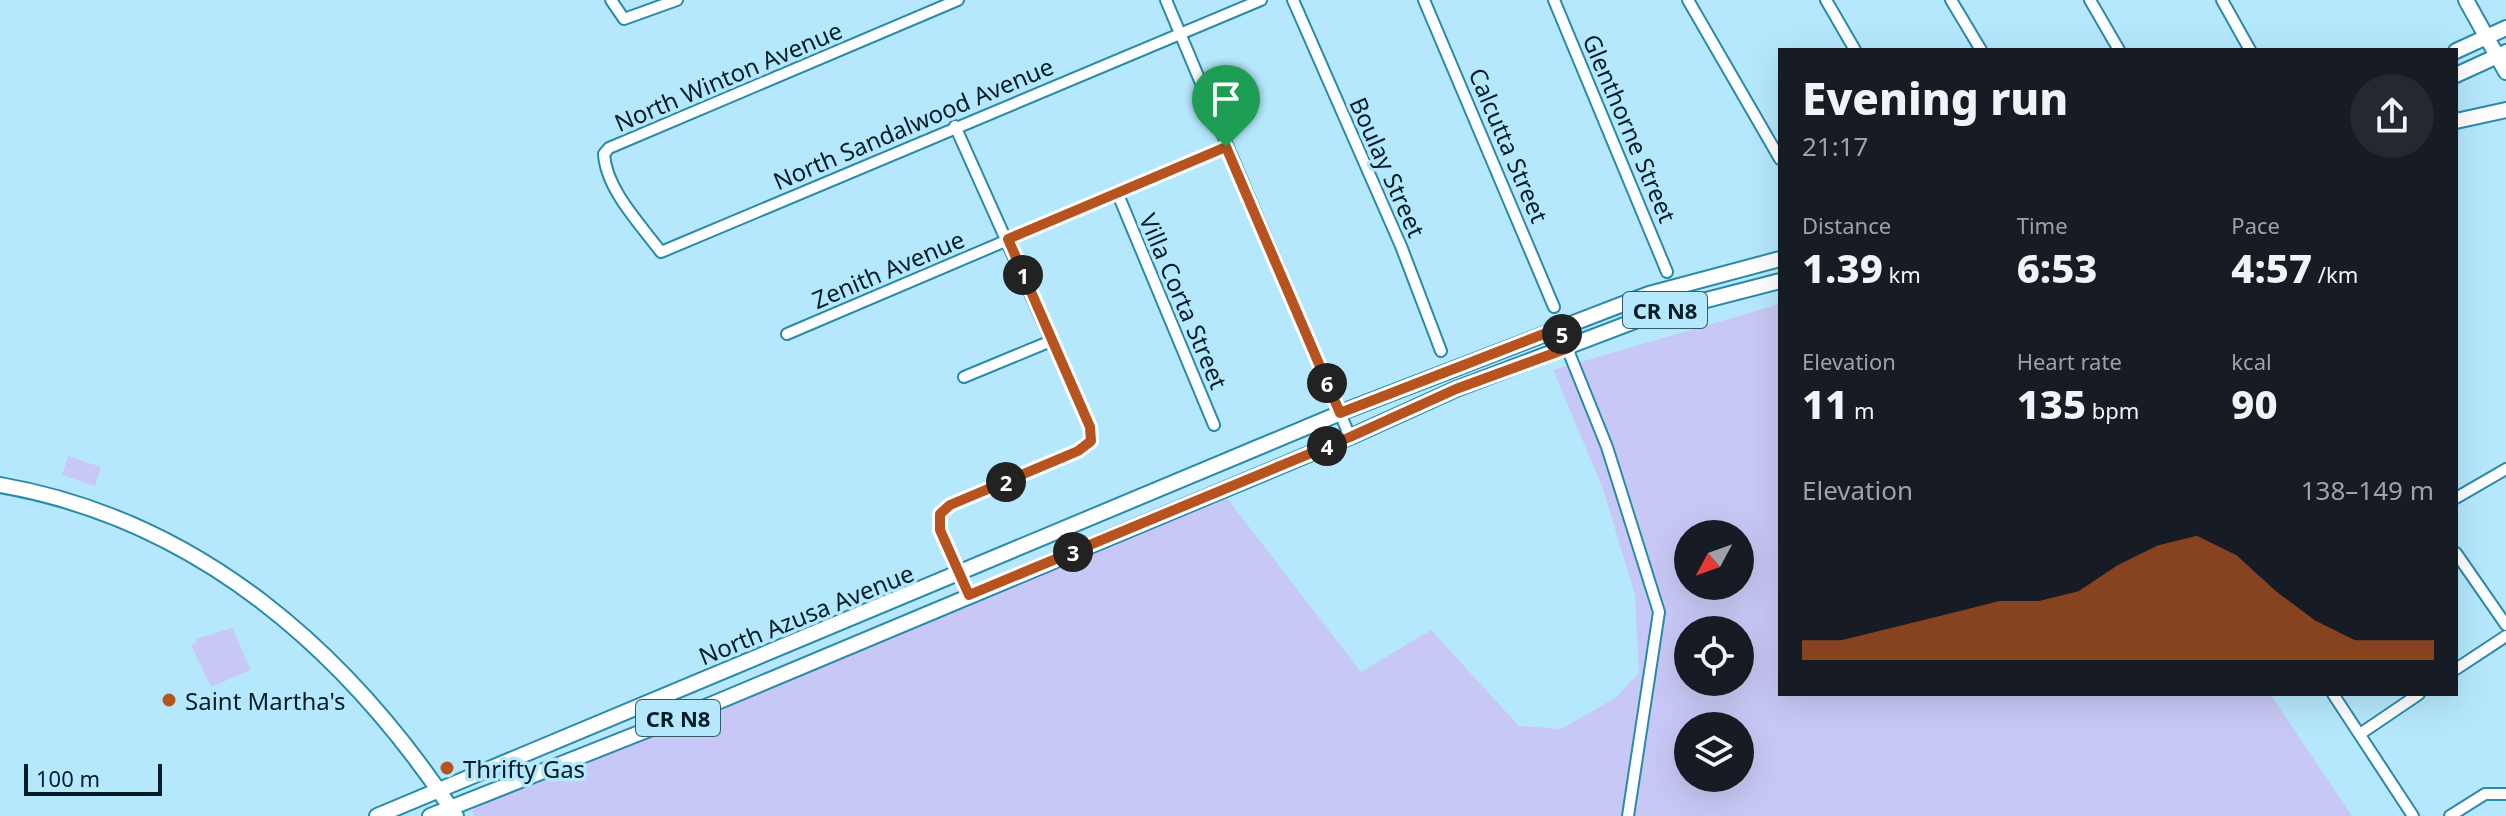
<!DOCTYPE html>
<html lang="en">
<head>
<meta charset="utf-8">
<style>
  :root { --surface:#171b24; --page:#242831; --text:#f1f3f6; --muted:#9ea1a6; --accent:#b7531f }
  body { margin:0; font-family:"Noto Sans",sans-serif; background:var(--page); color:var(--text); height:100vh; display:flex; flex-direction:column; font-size:30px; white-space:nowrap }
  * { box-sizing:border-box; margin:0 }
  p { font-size:26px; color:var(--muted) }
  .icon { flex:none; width:44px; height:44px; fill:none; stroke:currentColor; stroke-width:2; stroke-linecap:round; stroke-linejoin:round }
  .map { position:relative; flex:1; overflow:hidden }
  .sheet { position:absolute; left:1778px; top:48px; width:680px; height:648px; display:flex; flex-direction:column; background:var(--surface); border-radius:0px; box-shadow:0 8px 32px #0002 }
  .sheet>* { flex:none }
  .needle { width:52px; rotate:229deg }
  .tools { position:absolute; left:1674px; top:520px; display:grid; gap:16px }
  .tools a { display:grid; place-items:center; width:80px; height:80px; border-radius:50%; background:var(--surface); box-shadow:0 8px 32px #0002; font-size:40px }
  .scale { position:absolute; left:24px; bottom:20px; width:138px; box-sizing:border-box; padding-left:8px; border:4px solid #011d27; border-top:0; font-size:22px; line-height:28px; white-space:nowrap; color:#011d27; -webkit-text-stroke:6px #b6e8fd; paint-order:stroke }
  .pin { position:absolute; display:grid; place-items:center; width:68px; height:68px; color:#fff; margin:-82px -34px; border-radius:50% 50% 50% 0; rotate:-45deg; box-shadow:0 0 8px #0007 }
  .pin .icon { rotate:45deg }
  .km { position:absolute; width:40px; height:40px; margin:-20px; border-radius:50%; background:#222; color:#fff; font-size:22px; line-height:40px; text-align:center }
  .round { display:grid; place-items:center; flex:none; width:84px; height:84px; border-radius:42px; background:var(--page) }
  .summary { display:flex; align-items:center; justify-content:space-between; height:136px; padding:0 24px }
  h1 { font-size:44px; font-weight:800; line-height:60px }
  .metrics { display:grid; grid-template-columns:repeat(3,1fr); gap:12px; height:136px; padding:8px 24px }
  .metrics div { display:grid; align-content:center }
  .metrics b { font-size:40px; font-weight:800 }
  .metrics small { font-size:22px; font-weight:400 }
  .metrics p { font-size:22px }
  .chart { height:224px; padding:16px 24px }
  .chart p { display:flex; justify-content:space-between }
  .chart svg { width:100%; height:144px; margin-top:8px; fill:var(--accent); opacity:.7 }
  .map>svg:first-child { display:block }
  .green { fill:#c7c8f5; fill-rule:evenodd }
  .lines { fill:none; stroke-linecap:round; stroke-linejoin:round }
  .minor-casing { stroke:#2a8aaa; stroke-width:14 }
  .major-casing { stroke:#2a8aaa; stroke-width:18 }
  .minor { stroke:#fff; stroke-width:10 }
  .major { stroke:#fff; stroke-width:14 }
  .route-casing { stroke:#fff; stroke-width:16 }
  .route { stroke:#b7531f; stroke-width:10 }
  .poi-dot { fill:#b7531f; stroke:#b6e8fd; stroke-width:3 }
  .labels { text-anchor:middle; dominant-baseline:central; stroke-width:7; stroke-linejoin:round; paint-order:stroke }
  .shield { fill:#b6e8fd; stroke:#375a67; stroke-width:2 }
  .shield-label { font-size:22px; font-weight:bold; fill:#011d27 }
  .street-label { font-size:24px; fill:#011d27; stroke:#b6e8fd }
  .poi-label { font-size:24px; fill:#011d27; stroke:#b6e8fd; text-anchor:start }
</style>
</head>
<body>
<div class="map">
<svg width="2506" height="816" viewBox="0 0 2506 816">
  <rect width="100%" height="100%" fill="#b6e8fd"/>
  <g class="green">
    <path d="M1780 304V694H2270L2352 816H474L472 811 481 804 1226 497 1361 672 1431 630 1519 726 1561 729 1615 698 1639 673 1635 595 1603 489 1553 370ZM1688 534H1740V586H1688ZM1688 630H1740V682H1688ZM1688 726H1740V778H1688Z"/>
    <path d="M68 456 101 467 95 486 62 475Z"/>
    <path d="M232 628 251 670 211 687 191 645 197 642 196 639Z"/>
  </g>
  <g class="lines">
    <g class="minor-casing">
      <g id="minor">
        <path d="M611 0 624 19 677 0"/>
        <path d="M958 0 609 148 604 154C606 189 640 224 661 252L1261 0"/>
        <path d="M1166 0 1350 437"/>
        <path d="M1293 0 1401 246 1441 351"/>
        <path d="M1424 0 1554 307"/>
        <path d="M1554 0 1667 272"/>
        <path d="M1688 0 1780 159"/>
        <path d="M1826 0 1855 50"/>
        <path d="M1951 0 1981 50"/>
        <path d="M2090 0 2119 50"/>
        <path d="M2222 0 2250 50"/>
        <path d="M955 126 1090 427 1091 441 1078 451 950 505 940 514V530L969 595"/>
        <path d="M1117 192 1214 425"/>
        <path d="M1559 328 1607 447 1659 612 1628 816"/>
        <path d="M787 334 1226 147"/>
        <path d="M964 377 1051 341"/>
        <path d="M2456 498 2506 469"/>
        <path d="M2456 553 2506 625"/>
        <path d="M2456 669 2506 636"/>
        <path d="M2333 694 2413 816"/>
        <path d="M2360 734 2419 694"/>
        <path d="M2450 816 2485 794H2506"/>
      </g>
    </g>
    <g class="major-casing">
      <g id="major">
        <path d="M2466 0 2506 72"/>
        <path d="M2456 51 2506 28"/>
        <path d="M2456 75 2506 52"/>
        <path d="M2456 121 2506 110"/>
        <path d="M0 485C200 520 348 652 456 816"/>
        <path d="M377 816 1350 409 1649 294 1780 259"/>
        <path d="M430 816 710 705 1350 437 1456 389 1656 313 1780 281"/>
      </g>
    </g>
    <use href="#minor" class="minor"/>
    <use href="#major" class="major"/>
  </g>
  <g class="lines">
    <g class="route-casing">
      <path id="route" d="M1226 147 1340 413 1559 328 1568 348 1456 389 1350 437 969 595 940 530V514L950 505 1078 451 1091 441 1090 427 1008 239Z"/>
    </g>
    <use href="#route" class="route"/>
  </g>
  <g class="poi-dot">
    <circle cx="169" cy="700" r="8"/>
    <circle cx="447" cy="768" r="8"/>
  </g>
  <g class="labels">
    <g class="shield">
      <rect x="1623" y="292" width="84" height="36" rx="6"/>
      <rect x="636" y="700" width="84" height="36" rx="6"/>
    </g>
    <g class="shield-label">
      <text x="1665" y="310">CR N8</text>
      <text x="678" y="718">CR N8</text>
    </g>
    <g class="street-label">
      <text transform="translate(728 76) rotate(-23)">North Winton Avenue</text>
      <text transform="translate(913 123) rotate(-23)">North Sandalwood Avenue</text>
      <text transform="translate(1630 128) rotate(67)">Glenthorne Street</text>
      <text transform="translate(1509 145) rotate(67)">Calcutta Street</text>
      <text transform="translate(1388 167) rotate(66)">Boulay Street</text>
      <text transform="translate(888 269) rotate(-23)">Zenith Avenue</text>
      <text transform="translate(1184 301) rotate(67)">Villa Corta Street</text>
      <text transform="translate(806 614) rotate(-22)">North Azusa Avenue</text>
    </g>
    <g class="poi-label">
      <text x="185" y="700">Saint Martha's</text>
      <text x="463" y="768">Thrifty Gas</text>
    </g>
  </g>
</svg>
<div class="tools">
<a><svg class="needle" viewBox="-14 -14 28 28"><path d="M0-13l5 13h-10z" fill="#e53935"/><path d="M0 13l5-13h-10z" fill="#9ea1a6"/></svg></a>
<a><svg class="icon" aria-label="locate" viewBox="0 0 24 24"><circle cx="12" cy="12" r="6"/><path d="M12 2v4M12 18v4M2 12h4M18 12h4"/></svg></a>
<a><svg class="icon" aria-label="layers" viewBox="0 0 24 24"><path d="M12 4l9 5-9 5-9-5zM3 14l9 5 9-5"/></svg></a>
</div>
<div class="scale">100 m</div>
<div class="pin" style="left:1226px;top:147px;background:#1e9e55"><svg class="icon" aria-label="arrive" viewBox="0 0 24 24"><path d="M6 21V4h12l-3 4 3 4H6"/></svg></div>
<b class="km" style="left:1023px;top:275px">1</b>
<b class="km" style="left:1006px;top:482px">2</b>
<b class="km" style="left:1073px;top:552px">3</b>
<b class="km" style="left:1327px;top:446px">4</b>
<b class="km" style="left:1562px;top:334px">5</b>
<b class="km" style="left:1327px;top:383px">6</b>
<section class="sheet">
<div class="summary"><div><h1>Evening run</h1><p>21:17</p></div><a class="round"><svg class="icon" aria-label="share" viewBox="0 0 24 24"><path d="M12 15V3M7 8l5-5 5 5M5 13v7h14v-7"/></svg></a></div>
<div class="metrics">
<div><p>Distance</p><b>1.39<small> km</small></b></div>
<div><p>Time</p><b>6:53</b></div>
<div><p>Pace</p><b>4:57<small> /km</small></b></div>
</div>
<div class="metrics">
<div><p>Elevation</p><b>11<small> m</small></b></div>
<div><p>Heart rate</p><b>135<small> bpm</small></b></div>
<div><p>kcal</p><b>90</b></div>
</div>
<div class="chart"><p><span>Elevation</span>138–149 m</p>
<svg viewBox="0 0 160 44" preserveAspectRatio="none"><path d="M0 44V38L10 38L20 35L30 32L40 29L50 26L60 26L70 23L80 15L90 9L100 6L110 12L120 23L130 32L140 38L150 38L160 38V44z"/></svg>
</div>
</section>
</div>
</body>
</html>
